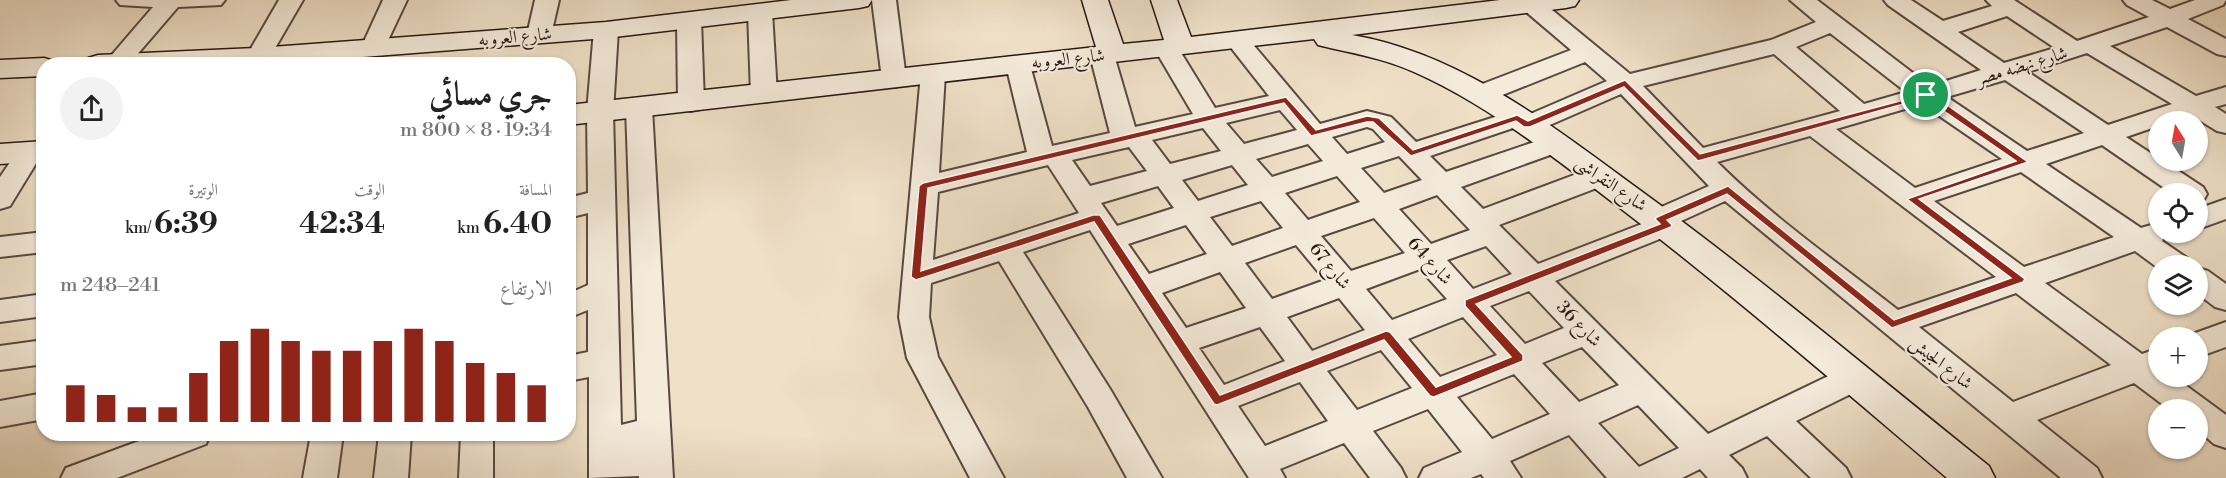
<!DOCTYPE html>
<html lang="ar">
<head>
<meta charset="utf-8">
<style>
  :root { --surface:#fff; --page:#f2f2f2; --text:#222; --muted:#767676; --accent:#8f2418 }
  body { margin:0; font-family:"Libre Bodoni",Amiri,serif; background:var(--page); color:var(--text); direction:rtl; height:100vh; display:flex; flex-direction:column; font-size:22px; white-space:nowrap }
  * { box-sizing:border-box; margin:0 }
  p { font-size:20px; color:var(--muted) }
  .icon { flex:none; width:33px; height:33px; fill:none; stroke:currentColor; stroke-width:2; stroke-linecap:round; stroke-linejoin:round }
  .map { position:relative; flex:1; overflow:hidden; direction:ltr }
  .side { position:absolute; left:36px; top:57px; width:540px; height:384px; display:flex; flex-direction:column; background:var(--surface); border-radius:24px; box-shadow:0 2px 4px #0004; direction:rtl }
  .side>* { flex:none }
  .needle { width:39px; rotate:349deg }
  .controls { position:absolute; left:2148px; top:111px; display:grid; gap:12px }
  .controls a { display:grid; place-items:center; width:60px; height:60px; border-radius:50%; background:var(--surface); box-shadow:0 2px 4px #0004; font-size:30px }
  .pin { position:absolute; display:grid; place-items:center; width:51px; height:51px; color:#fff; margin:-26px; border:3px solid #fff; border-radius:50%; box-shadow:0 2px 6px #0007 }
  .round { display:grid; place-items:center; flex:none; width:63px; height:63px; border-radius:32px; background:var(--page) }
  .overview { display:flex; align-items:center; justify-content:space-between; height:102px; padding:0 24px }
  h1 { font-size:33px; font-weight:800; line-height:45px }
  .figures { display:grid; grid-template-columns:repeat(3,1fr); gap:9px; height:102px; padding:6px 24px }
  .figures div { display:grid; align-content:center }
  .figures b { font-size:30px; font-weight:800 }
  .figures small { font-size:16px; font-weight:400 }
  .figures p { font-size:16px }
  .chart { height:168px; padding:12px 24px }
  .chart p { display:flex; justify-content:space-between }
  .chart svg { width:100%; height:108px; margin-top:6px; stroke:var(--accent); stroke-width:6 }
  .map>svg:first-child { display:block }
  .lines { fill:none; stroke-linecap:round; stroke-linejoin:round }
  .street-casing { stroke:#584940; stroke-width:4 }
  .secondary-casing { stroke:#261712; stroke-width:3 }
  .street { fill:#f5ebdb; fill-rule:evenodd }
  .secondary { fill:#f5ebdb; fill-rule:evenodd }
  .route { fill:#8f2418; stroke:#fff; stroke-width:1.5; fill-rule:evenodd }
  .labels { text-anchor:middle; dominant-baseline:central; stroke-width:4.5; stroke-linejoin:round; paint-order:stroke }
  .street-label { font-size:18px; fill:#261712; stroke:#f5ebdb }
</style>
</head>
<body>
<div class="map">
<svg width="2226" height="478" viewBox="0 0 2226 478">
  <rect width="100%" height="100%" fill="#efe0c8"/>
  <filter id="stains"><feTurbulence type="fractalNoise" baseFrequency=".00333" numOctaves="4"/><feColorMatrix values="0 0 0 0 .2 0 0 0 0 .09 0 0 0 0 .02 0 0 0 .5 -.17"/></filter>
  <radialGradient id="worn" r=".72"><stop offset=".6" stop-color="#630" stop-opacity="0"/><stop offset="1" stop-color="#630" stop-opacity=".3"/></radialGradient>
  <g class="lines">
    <g class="street-casing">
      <g id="street">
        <path d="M116 0H225L221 5 178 7 129 64H104L153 7 120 5Z"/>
        <path d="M279 0H303L267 62 258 64 249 62 246 57Z"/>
        <path d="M383 0H407L382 53 373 55 364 53 361 48Z"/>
        <path d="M535 0H559L551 35 547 40 539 42 531 40 527 35Z"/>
        <path d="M872 0H896L906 79 903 85 894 87 885 85 882 79Z"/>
        <path d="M1524 0H1540L1630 74 1771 40 1816 22 1790 0H1817L1930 86 1981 70 1888 5 1884 0H1911L1943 21 1992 6 1986 0H2014L2077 41 2149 17 2127 5 2123 0H2152L2170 9 2195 0H2226L2223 5 2188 19 2226 39V56L2217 54 2167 27 2110 46 2196 96 2226 87V104L2215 107 2226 114V133L2217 131 2191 115 2173 122H2158V126L2126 137 2158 158V160H2162L2203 187 2207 194 2203 201 2198 202V194H2173L2102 145 2046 164 2141 228 2151 225 2158 227V232H2164L2165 235 2162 241 2187 258 2191 266H2158V268L2135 251 2045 283 2142 354 2151 351 2158 353V376H2173L2226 415V448L2214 444 2198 430V410H2170L2134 383 2037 420 2097 468 2102 478H2061L1725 201 1679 222 1681 225 1677 232 1555 281 1708 434 1843 369 1854 365 1865 369 1870 378 1865 387 1796 421 1846 468 1851 478H1811L1767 436 1729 455 1742 468 1747 478H1708L1700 469 1682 478H1607L1569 435 1510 461 1521 478H1484L1481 474 1471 478H1419L1424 468 1462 452 1428 409 1373 431 1401 468 1406 478H1370L1344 443 1280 469 1285 478H1249L1090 230 1023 252 1110 389 1162 478H1127L1088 407 999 261 931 283 929 317 938 357 1004 478H970L907 358 899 317 921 74 924 69 933 66 942 69 945 74 939 173 1027 152 1006 65 1009 60 1018 57 1027 60 1030 65 1052 146 1110 133 1090 55 1093 50 1102 48 1111 50 1114 55 1135 127 1193 114 1154 48 1157 43 1166 41 1175 43 1215 108 1269 96 1225 40 1229 35 1237 33 1245 35 1320 124 1367 111 1391 117 1416 142 1517 110 1528 115 1607 81 1585 62 1490 100 1481 102 1472 100 1468 94 1472 88 1571 50 1524 10 1520 5ZM2007 16 2055 48 2004 63 1958 32ZM1830 33 1906 92 1864 104 1796 47ZM2087 53 2172 104 2108 125 2028 72ZM1774 54 1840 111 1703 148 1643 86ZM2005 80 2084 133 2027 151 1947 97ZM1621 94 1709 186 1650 212 1646 219 1647 222 1538 264 1499 225 1610 183 1614 176 1610 169 1600 167 1590 169 1483 209 1461 187 1564 150 1568 144 1564 138 1555 135 1546 138 1446 172 1430 156 1516 127 1518 131 1527 133 1536 131ZM1922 104 2002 159 1915 188 1836 129ZM1280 110 1297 130 1244 144 1226 123ZM1367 127 1373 129 1385 142 1347 154 1332 137ZM1203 128 1221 151 1170 164 1152 140ZM1810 136 1996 277 1898 310C1837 262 1772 217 1717 162ZM1308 144 1323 161 1272 177 1256 159ZM1129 147 1147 171 1090 186 1072 160ZM1399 156 1422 180 1384 193 1361 168ZM1048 165 1079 213 933 260 938 192ZM1232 165 1248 185 1198 201 1182 180ZM2021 172 2114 237 2024 267 1934 201ZM1337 176 1360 202 1308 220 1285 193ZM1158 186 1174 208 1117 226 1101 203ZM1437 195 1470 230 1431 244 1399 209ZM1261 201 1283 228 1232 246 1210 217ZM1374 218 1405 253 1351 271 1321 236ZM1186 225 1207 254 1149 274 1128 244ZM1296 245 1325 280 1272 299 1245 263ZM1486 246 1512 274 1473 289 1447 260ZM1420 269 1447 299 1392 320 1366 289ZM1220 272 1246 308 1186 328 1162 293ZM1529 291 1564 328 1525 344 1490 306ZM2016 293 2111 365 2013 402 1919 327ZM1339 298 1365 330 1312 351 1287 317ZM1463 317 1497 355 1440 377 1408 339ZM1260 327 1285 361 1224 385 1199 348ZM1582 347 1619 385 1579 402 1542 363ZM1381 350 1412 388 1357 410 1327 371ZM1514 374 1550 414 1492 439 1457 397ZM1300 382 1328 421 1265 446 1238 406ZM1638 405 1679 448 1639 467 1598 423Z"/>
        <path d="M760 5 768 7 772 12 777 94 773 100 764 102 755 100 751 94 748 12 752 7Z"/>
        <path d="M689 13 697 15 701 20 704 103 700 109 691 111 682 109 678 103 677 20 681 15Z"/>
        <path d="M606 23 614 25 618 30 613 112 621 425 637 421 626 108 630 102 639 100 648 102 652 108 673 478H639V476L589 478V377L568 381V356L588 352V310L568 318V294L588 285V213L568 218V198L588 193 587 112 594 30 598 25Z"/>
        <path d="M30 143 39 146 43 152 10 206 0 209V177L21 146Z"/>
        <path d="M2226 199V219L2198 229V209Z"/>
        <path d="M44 232V252L0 257V237Z"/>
        <path d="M2198 268 2208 271 2226 284V310L2215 307 2198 294Z"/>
        <path d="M44 294V316L0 322V300Z"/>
        <path d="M2226 322V347L2198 357V338L2187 336Z"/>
        <path d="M44 340V364L0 370V346Z"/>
        <path d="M44 393V419L0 427V401Z"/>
        <path d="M158 434H210L206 444 117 478H61L66 468Z"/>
        <path d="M311 434H343L337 478H303Z"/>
        <path d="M379 434H411L408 478H374Z"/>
        <path d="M461 434H493V478H459Z"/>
      </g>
    </g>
    <g class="secondary-casing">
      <g id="secondary">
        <path d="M791 0H872L868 6 859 8 606 38 273 64H84L88 58 98 55 258 48 606 22Z"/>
        <path d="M1082 0H1108L1123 44 1164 40 1151 0H1177L1191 37 1500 0H1579L1575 6 1566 8 1352 35C1459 53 1551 125 1637 188 1758 276 1872 372 1989 466L1995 478H1947C1835 383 1724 287 1607 198 1547 152 1484 103 1414 72 1383 58 1351 53 1318 45L1314 39 568 125V105L1096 47Z"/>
        <path d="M44 58 54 61 57 64H44V76L0 78V60Z"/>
        <path d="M44 141V161L0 164V144Z"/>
      </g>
    </g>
    <use href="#street" class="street"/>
    <use href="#secondary" class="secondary"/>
  </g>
  <path class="route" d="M1625 80 1700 154 1930 93 2028 162 1919 199 2025 279 2023 282 1892 328 1727 194 1667 220 1672 225 1671 227 1476 304 1523 355V361L1434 397 1430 396 1384 340 1217 405 1214 404 1094 222 916 280 911 277 919 186 923 183 1286 97 1316 130 1367 116 1379 118 1413 150 1517 115 1528 121ZM1624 87 1698 161 1925 98 2016 161 1907 199 2011 278 1894 320 1728 186 1657 217 1655 219 1660 224 1465 300V306L1511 357 1436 387 1390 332 1386 331 1220 395 1100 215H1093L921 271 928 188 1284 103 1311 136 1367 122H1373L1411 156 1516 121 1524 127H1530Z"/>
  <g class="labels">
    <g class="street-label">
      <text transform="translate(515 37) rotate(-5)">شارع العروبه</text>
      <text transform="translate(1068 59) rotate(-6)">شارع العروبه</text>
      <text transform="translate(2022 66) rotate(-17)">شارع نهضه مصر</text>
      <text transform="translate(1611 184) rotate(35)">شارع النقراشى</text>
      <text transform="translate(1430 261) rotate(48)">شارع 64</text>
      <text transform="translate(1330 266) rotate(51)">شارع 67</text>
      <text transform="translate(1579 324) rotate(46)">شارع 36</text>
      <text transform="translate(1941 363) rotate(38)">شارع الجيش</text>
    </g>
  </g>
  <rect width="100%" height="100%" filter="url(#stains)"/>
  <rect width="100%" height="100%" fill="url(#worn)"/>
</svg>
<div class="controls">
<a><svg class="needle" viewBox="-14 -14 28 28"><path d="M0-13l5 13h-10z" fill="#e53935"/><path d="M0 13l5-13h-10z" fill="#767676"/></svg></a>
<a><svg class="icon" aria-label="locate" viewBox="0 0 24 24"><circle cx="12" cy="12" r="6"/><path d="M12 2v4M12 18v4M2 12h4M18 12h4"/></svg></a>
<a><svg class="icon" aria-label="layers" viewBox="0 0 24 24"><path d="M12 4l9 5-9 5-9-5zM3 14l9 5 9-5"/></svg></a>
<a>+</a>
<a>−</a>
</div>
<div class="pin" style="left:1926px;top:95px;background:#1e9e55"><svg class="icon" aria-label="arrive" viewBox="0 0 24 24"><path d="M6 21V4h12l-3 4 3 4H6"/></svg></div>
<section class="side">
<div class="overview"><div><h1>جري مسائي</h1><p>19:34 · 8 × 800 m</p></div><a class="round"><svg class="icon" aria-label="share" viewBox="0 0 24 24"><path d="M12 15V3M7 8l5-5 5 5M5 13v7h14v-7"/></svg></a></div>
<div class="figures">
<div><p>المسافة</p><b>6.40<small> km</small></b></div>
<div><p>الوقت</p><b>42:34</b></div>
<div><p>الوتيرة</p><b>6:39<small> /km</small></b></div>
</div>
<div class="chart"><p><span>الارتفاع</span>241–248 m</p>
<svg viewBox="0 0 160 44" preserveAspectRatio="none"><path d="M5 44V29M15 44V33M25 44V38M35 44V38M45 44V24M55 44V11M65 44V6M75 44V11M85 44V15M95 44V15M105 44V11M115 44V6M125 44V11M135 44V20M145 44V24M155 44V29"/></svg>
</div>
</section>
</div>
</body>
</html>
